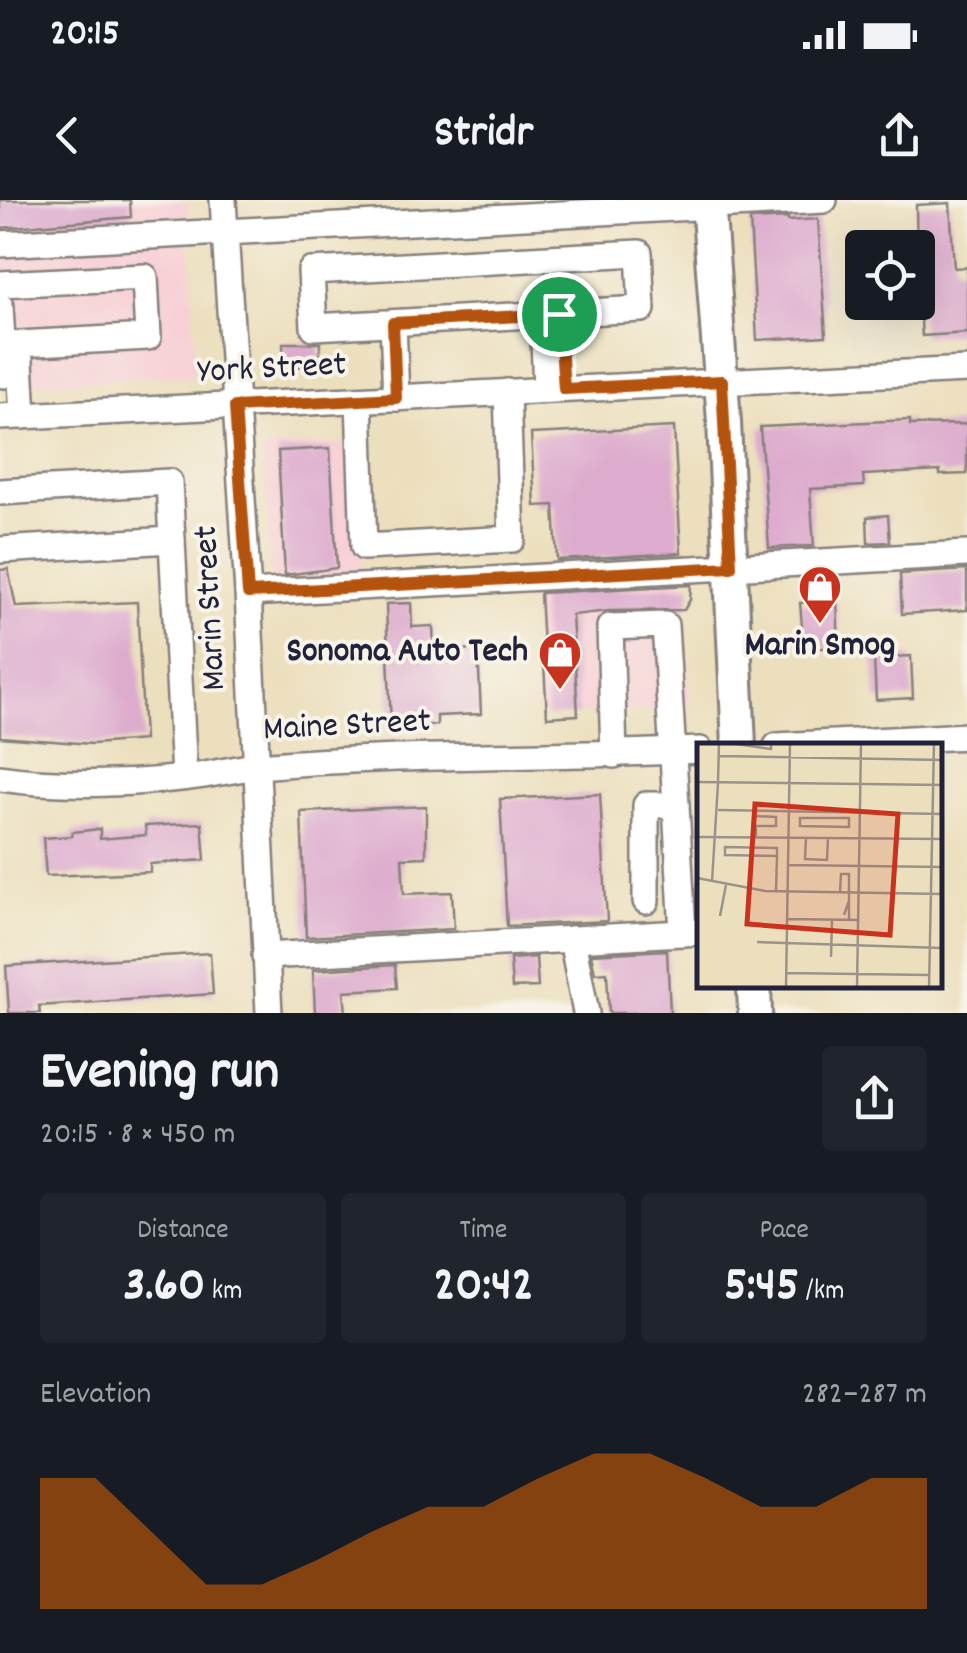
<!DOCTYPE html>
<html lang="en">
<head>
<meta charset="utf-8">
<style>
  :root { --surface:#171b24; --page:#20242c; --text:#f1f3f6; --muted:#9ea1a6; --accent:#b45309 }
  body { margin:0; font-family:Dekko,sans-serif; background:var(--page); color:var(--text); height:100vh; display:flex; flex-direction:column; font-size:38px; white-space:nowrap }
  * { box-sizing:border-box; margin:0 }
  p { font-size:32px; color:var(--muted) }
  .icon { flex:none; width:55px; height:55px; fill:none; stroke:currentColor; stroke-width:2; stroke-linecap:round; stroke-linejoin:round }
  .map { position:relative; height:813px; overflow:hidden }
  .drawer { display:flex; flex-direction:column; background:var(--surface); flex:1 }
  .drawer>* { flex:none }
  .buttons { position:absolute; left:845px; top:30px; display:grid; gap:20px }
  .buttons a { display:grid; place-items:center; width:90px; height:90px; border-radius:10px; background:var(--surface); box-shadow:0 10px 40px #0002; font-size:50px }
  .pin { position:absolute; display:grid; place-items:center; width:85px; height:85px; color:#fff; margin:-42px; border:5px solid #fff; border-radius:50%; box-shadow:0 2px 10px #0007 }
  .round { display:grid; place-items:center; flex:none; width:105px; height:105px; border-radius:10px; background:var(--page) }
  .overview { display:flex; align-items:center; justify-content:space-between; height:170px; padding:0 40px }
  h1 { font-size:55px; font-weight:700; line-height:75px }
  .figures { display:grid; grid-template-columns:repeat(3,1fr); gap:15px; height:170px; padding:10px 40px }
  .figures div { display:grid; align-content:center; border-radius:10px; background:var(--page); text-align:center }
  .figures b { font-size:50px; font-weight:700 }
  .figures small { font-size:28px; font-weight:400 }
  .figures p { font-size:28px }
  .chart { height:280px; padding:20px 40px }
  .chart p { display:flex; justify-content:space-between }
  .chart svg { width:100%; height:180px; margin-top:10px; fill:var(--accent); opacity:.7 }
  .status { display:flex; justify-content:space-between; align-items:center; height:70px; padding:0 50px; background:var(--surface); direction:ltr }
  .status svg { height:28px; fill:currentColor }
  header { display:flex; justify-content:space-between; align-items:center; height:130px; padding:0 40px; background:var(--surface); font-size:45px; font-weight:700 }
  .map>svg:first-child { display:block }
  .built { fill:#f7cfd5 }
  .building { fill:#ddabce }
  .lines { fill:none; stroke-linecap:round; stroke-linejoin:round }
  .minor-casing { stroke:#87807c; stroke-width:30 }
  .major-casing { stroke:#87807c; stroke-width:38 }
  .minor { stroke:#fff; stroke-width:25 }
  .major { stroke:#fff; stroke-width:32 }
  .route-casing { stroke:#fff; stroke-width:20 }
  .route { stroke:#b45309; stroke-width:12 }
  .labels { text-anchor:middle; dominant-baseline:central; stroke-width:8; stroke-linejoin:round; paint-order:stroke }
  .street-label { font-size:35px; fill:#22223b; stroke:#f7f3e8 }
  .poi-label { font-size:35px; font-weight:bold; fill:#22223b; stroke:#f7f3e8 }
  .inset-road { fill:none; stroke:#9b9389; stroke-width:2.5 }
  .view { fill:#c8321e; fill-opacity:0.15; stroke:#c8321e; stroke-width:5 }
  .inset-edge { fill:none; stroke:#22223b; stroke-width:5 }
</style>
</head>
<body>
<div class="status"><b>20:15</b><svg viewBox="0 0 49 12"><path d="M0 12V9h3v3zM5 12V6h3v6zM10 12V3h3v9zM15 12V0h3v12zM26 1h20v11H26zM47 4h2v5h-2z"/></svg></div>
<header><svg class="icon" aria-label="back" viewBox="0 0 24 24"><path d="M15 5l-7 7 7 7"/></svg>Stridr<svg class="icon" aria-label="share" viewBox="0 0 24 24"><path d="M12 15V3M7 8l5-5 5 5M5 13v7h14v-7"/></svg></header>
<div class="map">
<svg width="967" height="813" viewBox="0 0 967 813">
  <rect width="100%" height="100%" fill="#f7f3e8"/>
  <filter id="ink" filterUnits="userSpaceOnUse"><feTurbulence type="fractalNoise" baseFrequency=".01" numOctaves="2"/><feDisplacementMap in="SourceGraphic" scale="20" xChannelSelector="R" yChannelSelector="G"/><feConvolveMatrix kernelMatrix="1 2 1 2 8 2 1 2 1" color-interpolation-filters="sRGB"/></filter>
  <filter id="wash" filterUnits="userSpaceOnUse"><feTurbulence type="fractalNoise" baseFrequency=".0048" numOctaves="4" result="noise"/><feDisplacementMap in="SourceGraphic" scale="40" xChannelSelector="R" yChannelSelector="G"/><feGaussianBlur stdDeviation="2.25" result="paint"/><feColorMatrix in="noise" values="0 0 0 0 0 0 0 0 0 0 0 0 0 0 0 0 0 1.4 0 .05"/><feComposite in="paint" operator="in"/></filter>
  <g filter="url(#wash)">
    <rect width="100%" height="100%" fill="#ecdfbd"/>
    <g class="built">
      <path d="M0 0H188L196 175 0 184Z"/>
      <path d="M355 243 362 380 272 384 263 248Z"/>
      <path d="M684 378 690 507 539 516 531 386Z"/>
    </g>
    <g id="blocks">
      <g class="building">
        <path d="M0 0H130L131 17 0 28Z"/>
        <path d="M950 3 954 68 967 67V133L922 136 920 108 918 109 916 5Z"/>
        <path d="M788 18V21L818 19 826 136 757 140 750 20Z"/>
        <path d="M283 143H320V166L284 167Z"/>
        <path d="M910 220V225L967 224V274L940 275V271L863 275 864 286 810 289 814 346 769 348 760 227Z"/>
        <path d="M674 227 681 353 557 360 554 305 535 306 531 234Z"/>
        <path d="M330 248 337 368 285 375 278 251Z"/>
        <path d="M888 315 890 342 868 343 867 317Z"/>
        <path d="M8 369 16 407 137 402 144 540 92 544 0 537V370Z"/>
        <path d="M967 370V410L902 414 900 374Z"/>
        <path d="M691 385 690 400 684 410 609 411 572 415 578 515 547 517 540 393Z"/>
        <path d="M837 401 839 447 804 449 800 403Z"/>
        <path d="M411 403 412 427 433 426 434 451 478 449 481 514 437 516V525L391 527 386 404Z"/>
        <path d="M911 456 913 498 876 500 874 458Z"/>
        <path d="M600 594 607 721 507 726 500 599Z"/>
        <path d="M426 606V657L402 658 404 694 452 692 454 729 306 737 301 612Z"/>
        <path d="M202 623 205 660 150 664V672L46 676 43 638 72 636V632L100 629V639L146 635 145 626Z"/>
        <path d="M667 750 670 813H609L607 772 595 773 591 754Z"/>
        <path d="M210 753 213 794 39 806 40 813H9L6 766Z"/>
        <path d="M536 757 538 787 512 788 510 759Z"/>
        <path d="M395 765 397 788 344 791 346 813H315L313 770Z"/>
      </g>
    </g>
  </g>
  <g filter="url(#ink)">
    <use href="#blocks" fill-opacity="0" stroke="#87807c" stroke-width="2.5"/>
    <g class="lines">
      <g class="minor-casing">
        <g id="minor">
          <path d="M223 0 248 393 269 813"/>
          <path d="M0 44 824 0"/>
          <path d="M639 53 642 109 314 127 311 71Z"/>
          <path d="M0 84 145 77 148 137 19 144 23 216"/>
          <path d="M0 106 4 175"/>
          <path d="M543 115 546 190"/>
          <path d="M393 123 396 198"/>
          <path d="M359 200 364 347 512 339 507 192"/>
          <path d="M0 217 967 170"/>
          <path d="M0 292 169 282 172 340 0 350"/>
          <path d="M172 340 184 577"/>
          <path d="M248 393 967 354"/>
          <path d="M777 546 967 536"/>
          <path d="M614 555 610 427 665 425 676 605"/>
          <path d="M0 578C59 587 146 584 205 575 223 572 240 568 258 566 405 553 552 558 700 550"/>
          <path d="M646 701V605H676L683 733"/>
          <path d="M572 739 586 813"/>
          <path d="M265 756 700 732"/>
        </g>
      </g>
      <g class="major-casing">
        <g id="major">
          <path d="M708 0 724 222 739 546"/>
          <path d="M754 786 755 813"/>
        </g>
      </g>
      <use href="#minor" class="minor"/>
      <use href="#major" class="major"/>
    </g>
  </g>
  <g class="lines" filter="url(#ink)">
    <g class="route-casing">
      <path id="route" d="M559 114 564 189 722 181 731 367 248 393 235 207 396 198 393 123Z"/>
    </g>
    <use href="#route" class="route"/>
  </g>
  <defs>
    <g id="shop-pin" transform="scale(2.25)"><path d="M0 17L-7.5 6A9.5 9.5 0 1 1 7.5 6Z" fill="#c8321e" stroke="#f7f3e8"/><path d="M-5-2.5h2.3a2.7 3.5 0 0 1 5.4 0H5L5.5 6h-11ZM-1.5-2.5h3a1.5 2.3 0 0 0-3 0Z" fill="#fff"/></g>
  </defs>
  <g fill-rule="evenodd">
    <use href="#shop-pin" x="820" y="387"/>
    <use href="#shop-pin" x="560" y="453"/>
  </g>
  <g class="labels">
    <g class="street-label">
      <text transform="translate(272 170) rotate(-3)">York Street</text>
      <text transform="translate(212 408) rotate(-93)">Marin Street</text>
      <text transform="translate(347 527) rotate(-3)">Maine Street</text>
    </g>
    <g class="poi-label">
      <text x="820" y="447">Marin Smog</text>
      <text x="528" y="453" text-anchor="end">Sonoma Auto Tech</text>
    </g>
  </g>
  <g transform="translate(697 543)">
    <rect width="245" height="245" fill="#ecdfbd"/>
    <path class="inset-road" d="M32 0 74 6V0M21 13 245 17M0 39 245 42M21 40 22 0M21 67 245 71M103 75H152V84L103 83ZM57 93V73L79 74V83H59V93M0 94 245 96M109 94 108 116 130 117 131 95M28 104 80 105V113L28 112ZM91 122 245 124M0 135 68 148 245 151M15 139 21 40M79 148 80 113M143 149 144 131H152V158M147 172 152 158V177M23 173 29 142M90 176 162 177M60 199 245 205M134 214 135 176M89 230 233 232M89 245 93 0M160 245 164 0M232 245 237 0"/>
    <path class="view" d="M58 61 201 71 193 192 50 181Z"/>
    <rect width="245" height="245" class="inset-edge"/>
  </g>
</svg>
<div class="buttons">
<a><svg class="icon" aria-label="locate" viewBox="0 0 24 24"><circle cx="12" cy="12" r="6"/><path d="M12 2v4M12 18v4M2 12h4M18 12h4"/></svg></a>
</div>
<div class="pin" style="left:559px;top:114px;background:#1e9e55"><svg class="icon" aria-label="arrive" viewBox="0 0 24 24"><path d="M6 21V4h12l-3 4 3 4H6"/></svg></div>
</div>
<section class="drawer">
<div class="overview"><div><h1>Evening run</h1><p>20:15 · 8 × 450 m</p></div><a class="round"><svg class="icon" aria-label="share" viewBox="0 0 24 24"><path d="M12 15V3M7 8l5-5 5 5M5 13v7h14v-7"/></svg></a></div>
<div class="figures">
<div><p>Distance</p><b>3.60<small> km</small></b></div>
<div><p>Time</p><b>20:42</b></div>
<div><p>Pace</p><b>5:45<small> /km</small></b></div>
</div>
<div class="chart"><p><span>Elevation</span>282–287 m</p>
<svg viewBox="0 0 160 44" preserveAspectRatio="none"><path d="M0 44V12L10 12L20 25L30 38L40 38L50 32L60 25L70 19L80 19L90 12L100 6L110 6L120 12L130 19L140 19L150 12L160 12V44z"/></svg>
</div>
</section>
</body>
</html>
